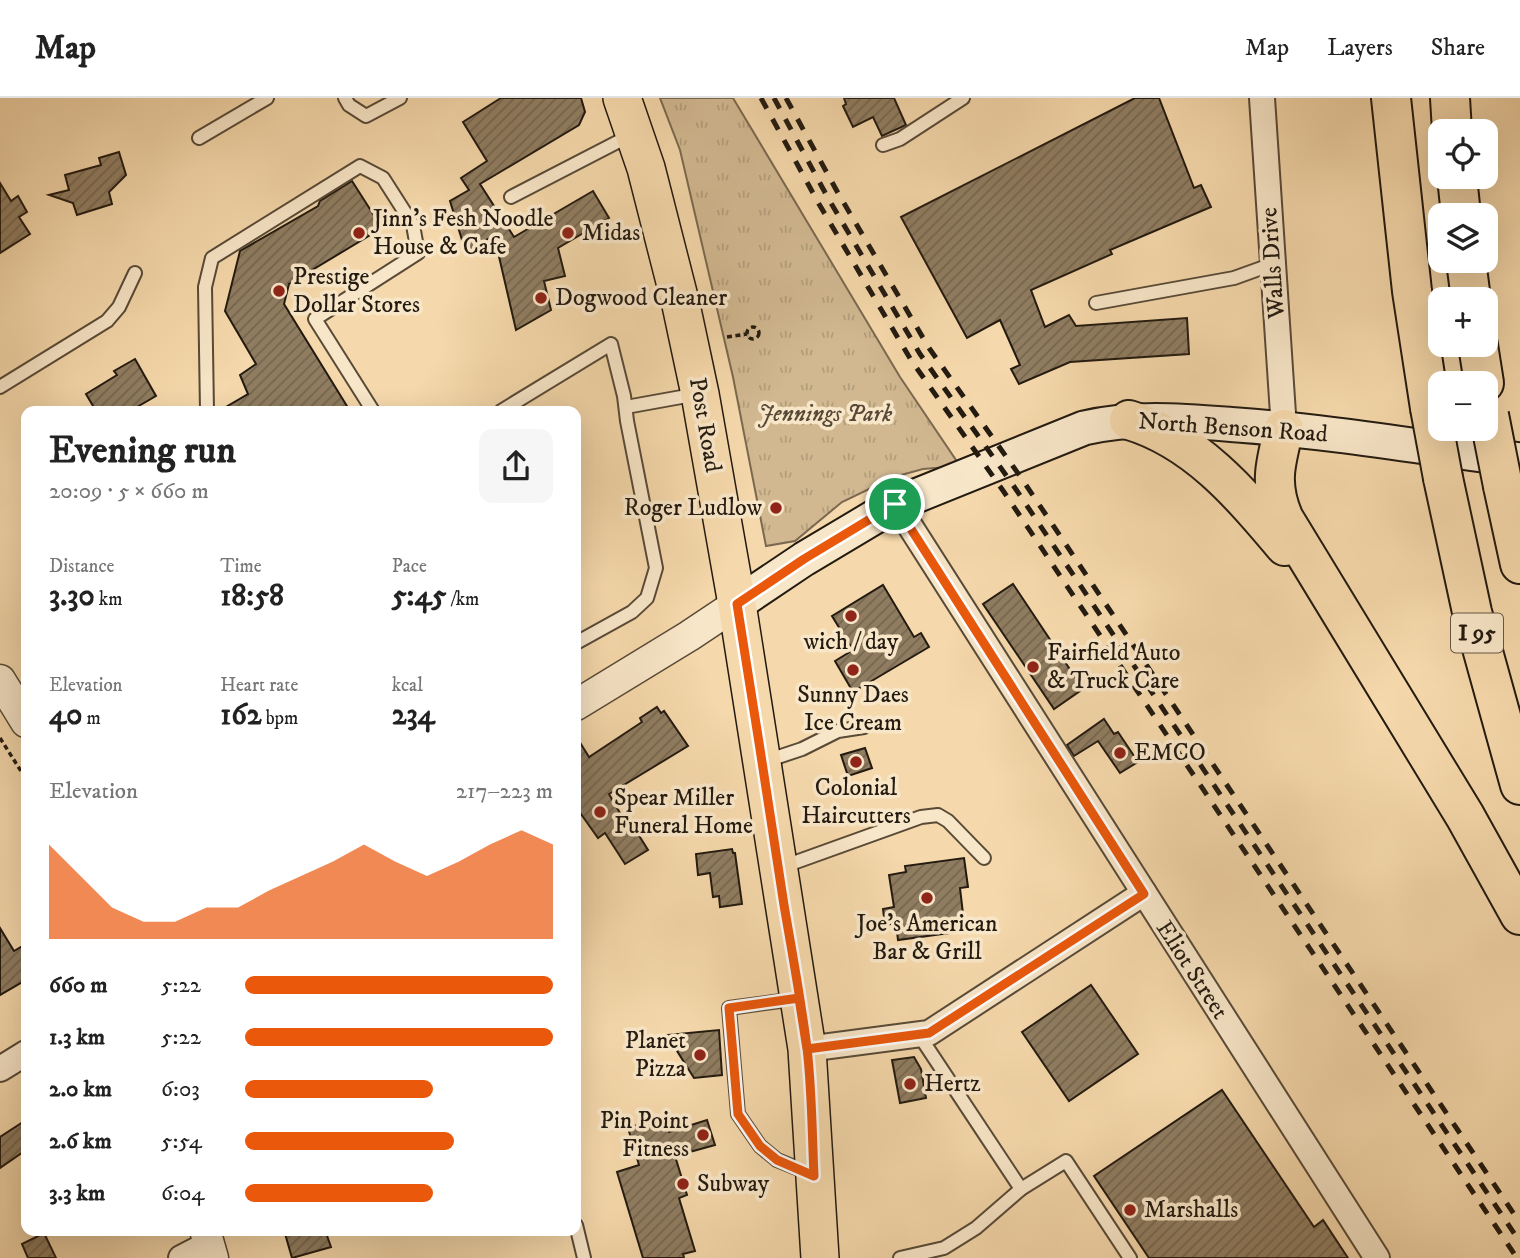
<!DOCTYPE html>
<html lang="en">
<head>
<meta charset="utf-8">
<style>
  :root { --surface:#fff; --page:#f6f6f6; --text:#222; --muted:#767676; --line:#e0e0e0; --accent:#ea580c }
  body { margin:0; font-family:"IM FELL DW Pica",serif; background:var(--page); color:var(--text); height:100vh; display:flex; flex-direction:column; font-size:26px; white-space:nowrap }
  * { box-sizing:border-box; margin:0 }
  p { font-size:23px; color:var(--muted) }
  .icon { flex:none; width:38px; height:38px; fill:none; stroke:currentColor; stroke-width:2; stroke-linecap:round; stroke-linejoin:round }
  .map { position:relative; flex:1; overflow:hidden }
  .panel { position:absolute; left:21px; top:308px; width:560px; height:830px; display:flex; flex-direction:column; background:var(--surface); border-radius:14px; box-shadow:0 7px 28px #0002 }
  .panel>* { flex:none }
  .controls { position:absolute; left:1428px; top:21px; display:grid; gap:14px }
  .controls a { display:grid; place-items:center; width:70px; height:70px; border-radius:14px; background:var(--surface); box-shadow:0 7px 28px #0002; font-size:35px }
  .pin { position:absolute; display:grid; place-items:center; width:60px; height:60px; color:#fff; margin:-30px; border:4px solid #fff; border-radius:50%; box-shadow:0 2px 7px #0007 }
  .round { display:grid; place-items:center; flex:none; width:74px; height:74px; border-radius:14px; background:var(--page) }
  .summary { display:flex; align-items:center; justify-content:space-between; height:119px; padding:0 28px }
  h1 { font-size:38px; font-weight:700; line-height:52px }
  .figures { display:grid; grid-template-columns:repeat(3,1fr); gap:10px; height:119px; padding:7px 28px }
  .figures div { display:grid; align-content:center }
  .figures b { font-size:30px; font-weight:700 }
  .figures small { font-size:19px; font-weight:400 }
  .figures p { font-size:19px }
  .chart { height:196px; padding:14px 28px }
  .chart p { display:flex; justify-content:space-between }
  .chart svg { width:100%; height:126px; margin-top:7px; fill:var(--accent); opacity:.7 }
  ul { padding:0 28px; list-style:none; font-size:23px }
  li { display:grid; grid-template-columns:112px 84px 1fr; align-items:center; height:52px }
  li i { height:18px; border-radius:9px; background:var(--accent) }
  header { display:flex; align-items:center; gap:42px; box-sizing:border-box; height:98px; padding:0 35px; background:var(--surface); border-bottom:2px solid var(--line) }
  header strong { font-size:33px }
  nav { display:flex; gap:38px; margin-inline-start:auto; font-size:24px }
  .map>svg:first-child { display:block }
  .park { fill:url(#park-tufts); stroke:#7a6950; stroke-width:2 }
  .building { fill:url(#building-hatch); stroke:#231a10; stroke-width:2 }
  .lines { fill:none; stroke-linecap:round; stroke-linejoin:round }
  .service-casing { stroke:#584a37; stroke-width:16 }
  .minor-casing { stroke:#584a37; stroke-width:28 }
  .tertiary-casing { stroke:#584a37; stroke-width:33 }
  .secondary-casing { stroke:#231a10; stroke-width:37 }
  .primary-casing { stroke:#231a10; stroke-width:40 }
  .motorway-casing { stroke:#231a10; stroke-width:42 }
  .path { stroke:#231a10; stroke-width:3.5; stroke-dasharray:5 3.5; stroke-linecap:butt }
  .service { stroke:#f8e6c8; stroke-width:12 }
  .minor { stroke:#f8e6c8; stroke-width:24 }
  .tertiary { stroke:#f8e6c8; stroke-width:30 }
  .secondary { stroke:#f8e6c8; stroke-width:33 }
  .primary { stroke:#f5d8ab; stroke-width:37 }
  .motorway { stroke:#f5d8ab; stroke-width:38 }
  .rail { stroke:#231a10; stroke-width:5; stroke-dasharray:12 12; stroke-linecap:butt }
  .motorway-bridge-casing { stroke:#231a10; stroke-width:42; stroke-linecap:butt }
  .motorway-bridge { stroke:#f5d8ab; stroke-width:38 }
  .route-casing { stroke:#fff; stroke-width:14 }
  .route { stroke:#ea580c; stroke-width:9 }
  .poi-dot { fill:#8f2418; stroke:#f8e6c8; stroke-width:2.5 }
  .labels { text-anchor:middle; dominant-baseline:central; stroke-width:7; stroke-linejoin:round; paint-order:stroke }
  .shield { fill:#f8e6c8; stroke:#635747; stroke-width:2 }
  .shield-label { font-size:23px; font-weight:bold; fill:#231a10 }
  .poi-label { font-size:24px; fill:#231a10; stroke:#f8e6c8; text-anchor:start }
  .street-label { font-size:24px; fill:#231a10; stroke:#f8e6c8 }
  .park-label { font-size:24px; font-style:italic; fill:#574937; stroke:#f8e6c8 }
</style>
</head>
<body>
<header>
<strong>Map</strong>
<nav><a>Map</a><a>Layers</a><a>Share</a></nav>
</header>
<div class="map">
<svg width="1520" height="1160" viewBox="0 0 1520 1160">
  <defs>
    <pattern id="park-tufts" width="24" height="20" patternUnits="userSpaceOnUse" patternTransform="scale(1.75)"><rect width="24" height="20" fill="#d1b891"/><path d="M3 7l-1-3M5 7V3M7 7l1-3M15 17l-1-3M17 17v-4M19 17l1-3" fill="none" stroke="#b39e7c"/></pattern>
    <pattern id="building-hatch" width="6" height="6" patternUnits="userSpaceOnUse" patternTransform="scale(1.75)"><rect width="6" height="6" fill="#907d61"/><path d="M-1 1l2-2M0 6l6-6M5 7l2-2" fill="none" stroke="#75664f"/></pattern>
  </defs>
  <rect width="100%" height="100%" fill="#f5d8ab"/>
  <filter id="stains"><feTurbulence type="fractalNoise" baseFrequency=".00286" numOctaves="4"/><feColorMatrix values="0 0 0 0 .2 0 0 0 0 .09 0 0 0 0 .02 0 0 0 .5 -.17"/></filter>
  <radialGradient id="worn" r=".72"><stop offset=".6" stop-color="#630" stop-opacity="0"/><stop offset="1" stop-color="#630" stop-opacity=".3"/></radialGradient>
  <path class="park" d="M660 0H733L900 279 960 368 923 371 894 379 842 404 795 443 766 448 733 279 680 52Z"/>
  <g class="building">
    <path d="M501 0H581L585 14 579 27 480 86 514 139 593 93 609 120 558 150 565 178 544 183 551 212 516 232 494 137 466 155 450 103 469 92 461 80 487 63 463 24Z"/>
    <path d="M844 0H894L906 27 882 38 873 19 853 29 843 8 846 6Z"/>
    <path d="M1135 0H1159L1194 90 1201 87 1211 109 1110 152 1112 156 1031 192 1045 229 1069 217 1076 228 1187 220 1189 256 1070 264 1019 286 1011 271 1020 267 1000 222 967 240 901 119Z"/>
    <path d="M119 54 126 77 109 94 112 106 77 117 73 105 49 97 69 92 65 77 101 67 99 60Z"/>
    <path d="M352 83 382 130 289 186 284 206 350 313H219L248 296 240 277 256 266 225 213 240 153 318 108 320 103Z"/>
    <path d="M0 85 11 103 18 98 27 114 19 119 30 136 0 155Z"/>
    <path d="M135 261 156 298 130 313H96L86 296 117 277 114 273Z"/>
    <path d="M1013 486 1083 591 1054 611 983 506Z"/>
    <path d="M883 487 914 539 921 535 929 549 853 594 835 563 853 552 832 518Z"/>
    <path d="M657 609 661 615 664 613 688 648 609 696 624 722 628 720 648 752 625 766 605 735 598 740 576 709V638L589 659 642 624 640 620Z"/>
    <path d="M1104 621 1114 636 1118 634 1138 664 1120 675 1098 643 1074 658 1067 647Z"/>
    <path d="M865 650 872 670 848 678 841 657Z"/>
    <path d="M732 751 733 755H735L742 806 720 809 719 798 713 799 710 775 698 777 696 756Z"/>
    <path d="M964 760 968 789 960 790 965 833 898 842 896 825 885 827 883 811 894 809 889 777 906 774 905 768Z"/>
    <path d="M0 830 14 853 26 846V882L0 897Z"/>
    <path d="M1091 887 1138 956 1069 1003 1022 934Z"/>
    <path d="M719 932 722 977 694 980 667 937Z"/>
    <path d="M914 959 921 971 926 1000 900 1005 892 962Z"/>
    <path d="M1222 992 1314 1129 1323 1122 1348 1160H1149L1094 1078Z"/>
    <path d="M26 1022V1052L0 1070V1039Z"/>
    <path d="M654 1022 655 1025 666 1022 669 1034 707 1022 715 1047 675 1058 687 1097 679 1100 695 1153 683 1156 684 1160H643L617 1074 639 1067 628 1030Z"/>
    <path d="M284 1132H325L331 1149 292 1160Z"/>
    <path d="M44 1135 56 1160H28L22 1146Z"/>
  </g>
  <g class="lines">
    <g class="service-casing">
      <g id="service">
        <path d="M345 0 349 7 366 18 400 0"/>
        <path d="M199 40 267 0"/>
        <path d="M883 47 900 41 963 0"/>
        <path d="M511 99 631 37"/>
        <path d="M1096 205 1234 180 1273 166"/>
        <path d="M0 289 107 223 119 209 135 175"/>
        <path d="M626 309 698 296"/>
        <path d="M207 313 205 189 212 160 360 68 383 80 413 127 418 155 315 221 373 313"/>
        <path d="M501 313 611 246 624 298 627 323 656 470 647 500 632 514 576 545"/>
        <path d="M766 663 802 651 838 633 864 629"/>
        <path d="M782 769 921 719 938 717 948 723 984 760"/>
        <path d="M795 901 729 910 738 1016 760 1048 777 1062 809 1075"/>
        <path d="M919 937 1021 1091"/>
        <path d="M576 1127 584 1160"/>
        <path d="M900 1160 944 1150 976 1130 1021 1091 1066 1063 1130 1160"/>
      </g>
    </g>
    <g class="minor-casing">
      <g id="minor">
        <path d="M1262 0 1284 331"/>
        <path d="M896 406 1377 1160"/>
        <path d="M807 951 929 935 1144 795"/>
        <path d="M0 971 26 955"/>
        <path d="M181 1160 208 1146"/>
      </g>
    </g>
    <g class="tertiary-casing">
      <g id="tertiary">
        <path d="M0 582 26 624"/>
        <path d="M576 607 689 538 737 506"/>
        <path d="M205 1132 213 1160"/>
      </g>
    </g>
    <g class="secondary-casing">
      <path id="secondary" d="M737 506 804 461 896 406 1084 330C1135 318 1186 323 1238 327 1333 334 1426 350 1520 362"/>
    </g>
    <g class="primary-casing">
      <path id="primary" d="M622 0 646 70 681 207 700 296 737 506 807 951 820 1160"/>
    </g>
    <g class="motorway-casing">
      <g id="motorway">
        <path d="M1391 0 1412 193 1430 310"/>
        <path d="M1450 0 1452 33"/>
        <path d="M1457 79 1461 117"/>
        <path d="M1466 163 1471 201"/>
        <path d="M1478 247 1484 285"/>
        <path d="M1129 322C1196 342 1241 396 1285 448"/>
        <path d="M1284 331C1275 366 1269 387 1284 421L1465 718 1520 817"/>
        <path d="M1443 380 1472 514 1520 687"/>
        <path d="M1503 388 1520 466"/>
      </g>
    </g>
    <g class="path">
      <circle cx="753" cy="235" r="6"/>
      <path d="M727 239 747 236"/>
      <path d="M0 640 26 681"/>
    </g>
    <use href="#service" class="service"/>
    <use href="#minor" class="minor"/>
    <use href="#tertiary" class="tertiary"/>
    <use href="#secondary" class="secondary"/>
    <use href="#primary" class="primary"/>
    <use href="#motorway" class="motorway"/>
    <g class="rail">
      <path d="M761 0 819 106 911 262 1004 394 1517 1160"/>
      <path d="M774 0 828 100 920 256 1013 387 1520 1144"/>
      <path d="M786 0 838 95 929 250 1022 381 1520 1125"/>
    </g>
    <g class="motorway-bridge-casing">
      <g id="motorway-bridge">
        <path d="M1430 310 1443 380"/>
        <path d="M1489 317 1503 388"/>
      </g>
    </g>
    <use href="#motorway-bridge" class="motorway-bridge"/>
  </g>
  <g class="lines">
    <g class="route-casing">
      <path id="route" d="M895 406 804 461 737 506C753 606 769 707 784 807 792 854 801 902 807 950 812 992 812 1035 814 1078L777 1062 771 1057 760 1048 738 1016 729 910 799 900 807 951 929 935 1144 796 895 406"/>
    </g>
    <use href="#route" class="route"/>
  </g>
  <g class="poi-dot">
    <circle cx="359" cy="135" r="7"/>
    <circle cx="568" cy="135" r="7"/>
    <circle cx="279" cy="193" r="7"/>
    <circle cx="541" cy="200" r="7"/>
    <circle cx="776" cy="410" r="7"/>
    <circle cx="851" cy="518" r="7"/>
    <circle cx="1033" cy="569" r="7"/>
    <circle cx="853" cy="572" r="7"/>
    <circle cx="1120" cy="655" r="7"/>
    <circle cx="856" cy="664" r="7"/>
    <circle cx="600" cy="714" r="7"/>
    <circle cx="927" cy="800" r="7"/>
    <circle cx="700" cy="957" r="7"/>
    <circle cx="910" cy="986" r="7"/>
    <circle cx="703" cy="1037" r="7"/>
    <circle cx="683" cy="1086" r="7"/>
    <circle cx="1130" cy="1112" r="7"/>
  </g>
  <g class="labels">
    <rect class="shield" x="1451" y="515.5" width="52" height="39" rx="5"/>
    <g class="shield-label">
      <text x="1477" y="535">I 95</text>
    </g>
    <g class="poi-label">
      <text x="373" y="121">Jinn's Fesh Noodle<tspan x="373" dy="28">House &amp; Cafe</tspan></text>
      <text x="582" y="135">Midas</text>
      <text x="293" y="179">Prestige<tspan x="293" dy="28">Dollar Stores</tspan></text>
      <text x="555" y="200">Dogwood Cleaner</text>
      <text x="762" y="410" text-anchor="end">Roger Ludlow</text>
      <text x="851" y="544" text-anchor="middle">wich / day</text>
      <text x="1047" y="555">Fairfield Auto<tspan x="1047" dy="28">&amp; Truck Care</tspan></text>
      <text x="853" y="597" text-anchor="middle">Sunny Daes<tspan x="853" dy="28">Ice Cream</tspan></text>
      <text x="1134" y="655">EMCO</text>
      <text x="856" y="690" text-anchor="middle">Colonial<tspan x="856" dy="28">Haircutters</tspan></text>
      <text x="614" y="700">Spear Miller<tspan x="614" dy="28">Funeral Home</tspan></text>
      <text x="927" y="826" text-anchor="middle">Joe's American<tspan x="927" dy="28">Bar &amp; Grill</tspan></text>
      <text x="686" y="943" text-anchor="end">Planet<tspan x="686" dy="28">Pizza</tspan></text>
      <text x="924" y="986">Hertz</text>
      <text x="689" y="1023" text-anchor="end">Pin Point<tspan x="689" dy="28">Fitness</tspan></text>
      <text x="697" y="1086">Subway</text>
      <text x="1144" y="1112">Marshalls</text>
    </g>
    <g class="street-label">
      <text transform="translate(1273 165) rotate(-94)">Walls Drive</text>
      <text transform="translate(705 327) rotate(80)">Post Road</text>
      <text transform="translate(1233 330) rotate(4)">North Benson Road</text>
      <text transform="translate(1192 872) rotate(57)">Eliot Street</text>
    </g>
    <g class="park-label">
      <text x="825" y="316">Jennings Park</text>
    </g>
  </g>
  <rect width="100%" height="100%" filter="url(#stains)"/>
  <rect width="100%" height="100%" fill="url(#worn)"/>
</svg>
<div class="controls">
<a><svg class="icon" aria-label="locate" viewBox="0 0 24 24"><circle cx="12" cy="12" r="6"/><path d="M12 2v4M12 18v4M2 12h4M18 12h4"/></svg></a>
<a><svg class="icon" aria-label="layers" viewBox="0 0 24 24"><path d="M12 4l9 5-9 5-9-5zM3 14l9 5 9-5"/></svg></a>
<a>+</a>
<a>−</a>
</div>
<div class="pin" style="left:895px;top:406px;background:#1e9e55"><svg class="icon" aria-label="arrive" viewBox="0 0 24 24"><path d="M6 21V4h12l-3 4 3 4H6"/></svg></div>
<section class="panel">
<div class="summary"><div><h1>Evening run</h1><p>20:09 · 5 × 660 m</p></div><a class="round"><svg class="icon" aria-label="share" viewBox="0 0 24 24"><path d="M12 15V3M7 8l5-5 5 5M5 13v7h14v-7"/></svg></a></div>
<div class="figures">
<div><p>Distance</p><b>3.30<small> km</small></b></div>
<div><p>Time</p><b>18:58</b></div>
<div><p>Pace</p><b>5:45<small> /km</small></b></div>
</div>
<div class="figures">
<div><p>Elevation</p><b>40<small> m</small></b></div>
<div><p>Heart rate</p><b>162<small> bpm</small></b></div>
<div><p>kcal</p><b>234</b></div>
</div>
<div class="chart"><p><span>Elevation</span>217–223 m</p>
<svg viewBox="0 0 160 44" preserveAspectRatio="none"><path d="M0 44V11L10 22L20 33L30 38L40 38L50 33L60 33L70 27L80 22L90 17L100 11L110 17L120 22L130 17L140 11L150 6L160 11V44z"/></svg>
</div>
<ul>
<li><b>660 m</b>5:22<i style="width:100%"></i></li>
<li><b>1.3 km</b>5:22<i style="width:100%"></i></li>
<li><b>2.0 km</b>6:03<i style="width:61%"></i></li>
<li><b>2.6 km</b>5:54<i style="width:68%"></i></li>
<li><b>3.3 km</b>6:04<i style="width:61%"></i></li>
</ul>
</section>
</div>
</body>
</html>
